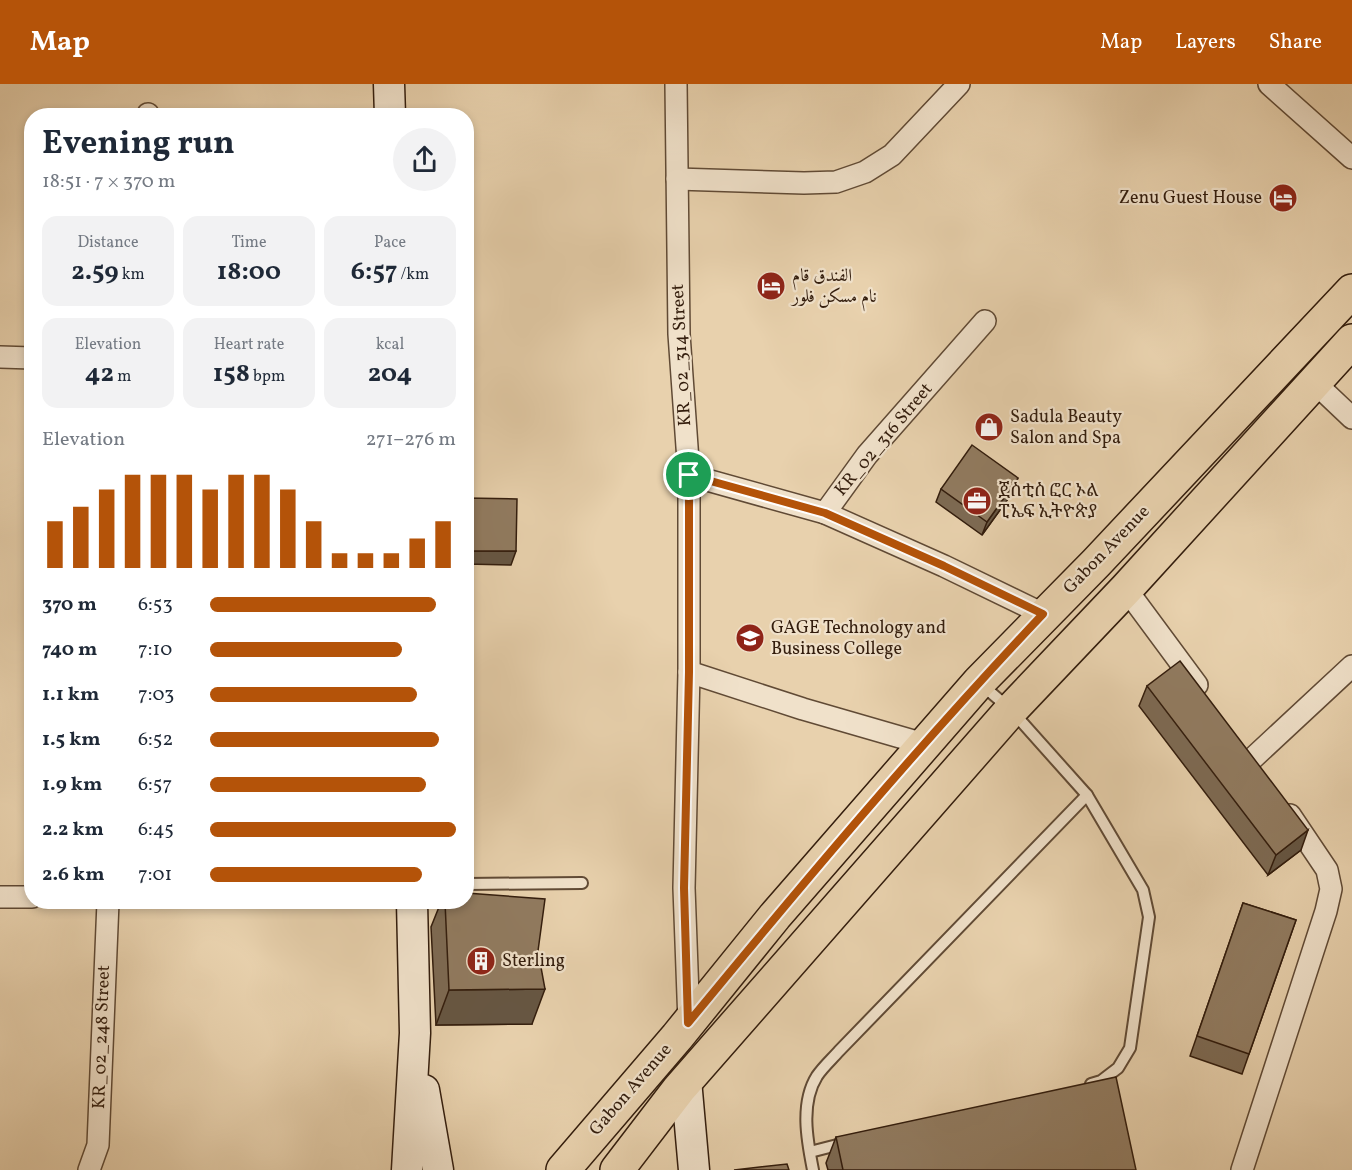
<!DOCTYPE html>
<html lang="en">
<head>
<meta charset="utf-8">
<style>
  :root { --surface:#fff; --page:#f2f2f3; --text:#1f2937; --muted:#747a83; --accent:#b45309 }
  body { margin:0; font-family:Vollkorn,Amiri,"Noto Serif Ethiopic",serif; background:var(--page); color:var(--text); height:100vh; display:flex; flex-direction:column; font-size:22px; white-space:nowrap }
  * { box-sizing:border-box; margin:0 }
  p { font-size:20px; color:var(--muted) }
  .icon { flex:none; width:33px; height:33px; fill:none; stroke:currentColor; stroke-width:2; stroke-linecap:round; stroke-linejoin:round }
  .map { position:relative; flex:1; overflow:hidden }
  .sheet { position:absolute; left:24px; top:24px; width:450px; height:801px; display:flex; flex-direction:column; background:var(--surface); border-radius:24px; box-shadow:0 3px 9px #0003 }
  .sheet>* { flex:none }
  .pin { position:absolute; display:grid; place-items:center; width:51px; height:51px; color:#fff; margin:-26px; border:3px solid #fff; border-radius:50%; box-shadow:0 2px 6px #0007 }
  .round { display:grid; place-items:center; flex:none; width:63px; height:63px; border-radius:32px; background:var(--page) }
  .summary { display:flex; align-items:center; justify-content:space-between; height:102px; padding:0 18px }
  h1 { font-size:33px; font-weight:700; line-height:45px }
  .metrics { display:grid; grid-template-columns:repeat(3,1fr); gap:9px; height:102px; padding:6px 18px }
  .metrics div { display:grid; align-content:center; border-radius:15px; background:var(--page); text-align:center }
  .metrics b { font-size:26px; font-weight:700 }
  .metrics small { font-size:16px; font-weight:400 }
  .metrics p { font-size:16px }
  .chart { height:168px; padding:12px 18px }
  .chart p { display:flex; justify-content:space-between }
  .chart svg { width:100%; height:108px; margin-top:6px; stroke:var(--accent); stroke-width:6 }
  ul { padding:0 18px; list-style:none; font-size:20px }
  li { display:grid; grid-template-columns:96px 72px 1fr; align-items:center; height:45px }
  li i { height:15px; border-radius:8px; background:var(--accent) }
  header { display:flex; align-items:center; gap:36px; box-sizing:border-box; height:84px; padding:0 30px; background:var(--accent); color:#fff }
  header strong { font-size:28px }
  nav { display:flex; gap:33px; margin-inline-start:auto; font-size:21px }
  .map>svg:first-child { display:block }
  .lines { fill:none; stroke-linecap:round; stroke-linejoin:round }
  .lane-casing { stroke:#604a35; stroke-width:14 }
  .street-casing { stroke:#604a35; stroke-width:24 }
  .secondary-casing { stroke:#331d0d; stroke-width:33 }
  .primary-casing { stroke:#331d0d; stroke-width:36 }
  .lane { stroke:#f0e1ca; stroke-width:10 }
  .street { stroke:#f0e1ca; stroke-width:21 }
  .secondary { stroke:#f0e1ca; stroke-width:30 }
  .primary { stroke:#e8d1ad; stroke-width:33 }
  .wall { fill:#7d6a53; stroke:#331d0d; stroke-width:1.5 }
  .shaded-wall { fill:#665643; stroke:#331d0d; stroke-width:1.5 }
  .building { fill:#917b60; stroke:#331d0d; stroke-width:1.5 }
  .route-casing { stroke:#fff; stroke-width:12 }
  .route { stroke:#b45309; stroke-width:8 }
  .labels { text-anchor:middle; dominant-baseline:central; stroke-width:4.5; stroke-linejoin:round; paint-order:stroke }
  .poi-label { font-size:18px; fill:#331d0d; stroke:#f0e1ca; text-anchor:start }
  .street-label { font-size:18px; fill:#331d0d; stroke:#f0e1ca }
</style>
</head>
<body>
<header>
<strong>Map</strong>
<nav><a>Map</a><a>Layers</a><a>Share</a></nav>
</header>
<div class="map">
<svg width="1352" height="1086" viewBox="0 0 1352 1086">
  <rect width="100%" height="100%" fill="#e8d1ad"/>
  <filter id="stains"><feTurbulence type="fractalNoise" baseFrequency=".00333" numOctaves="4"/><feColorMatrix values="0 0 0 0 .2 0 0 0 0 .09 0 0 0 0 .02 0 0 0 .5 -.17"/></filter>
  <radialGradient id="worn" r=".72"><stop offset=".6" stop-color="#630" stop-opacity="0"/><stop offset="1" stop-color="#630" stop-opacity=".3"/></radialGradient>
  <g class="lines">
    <g class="lane-casing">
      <g id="lane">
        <path d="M981 600 1011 626 1087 711 1143 806 1149 833 1130 964 1118 984 1101 997 1091 1000"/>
        <path d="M466 800 582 799"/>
        <path d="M810 1068 845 1059"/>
        <path d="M813 1086C807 1056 800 1019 817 992 823 983 832 975 839 967L1087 711"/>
      </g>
    </g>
    <g class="street-casing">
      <g id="street">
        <path d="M676 0 679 250 689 391V588L684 804 689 939"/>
        <path d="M1269 0 1352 74"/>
        <path d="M147 32 148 30"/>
        <path d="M677 95 804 99 836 98 865 88 892 71 959 0"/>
        <path d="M985 237 867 371 825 429 944 482 1043 530"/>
        <path d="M0 273 32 274"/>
        <path d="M1314 298 1352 334"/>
        <path d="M689 391 825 429"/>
        <path d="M1126 505 1197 601"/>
        <path d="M689 588 803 625 924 660"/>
        <path d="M1252 675 1352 582"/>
        <path d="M0 813H32"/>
        <path d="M89 1086 98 1061 108 818"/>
        <path d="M1242 1086 1326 827 1331 805 1327 786 1290 731"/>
      </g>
    </g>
    <g class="secondary-casing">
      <g id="secondary">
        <path d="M389 0 390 32"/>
        <path d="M686 996 694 1086"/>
        <path d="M424 1006 438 1086"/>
        <path d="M407 1086 415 949 412 818"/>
      </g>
    </g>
    <g class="primary-casing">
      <g id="primary">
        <path d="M563 1086 677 953 775 832 979 598 1096 479 1352 207"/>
        <path d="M617 1086 679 1005 1011 626 1126 505 1352 257"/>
      </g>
    </g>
    <use href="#lane" class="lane"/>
    <use href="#street" class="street"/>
    <use href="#secondary" class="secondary"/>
    <use href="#primary" class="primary"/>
  </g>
  <g class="wall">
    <path d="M941 405 1013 408 982 451 936 418Z"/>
    <path d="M1147 602 1301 766 1268 791 1139 622Z"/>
    <path d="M441 818H466L538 867 532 940 436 941 431 843Z"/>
    <path d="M1243 819 1296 836 1242 990 1190 972Z"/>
    <path d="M836 1053 1136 1086H828L826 1079Z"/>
  </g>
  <g class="shaded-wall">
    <path d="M1018 394 1013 408 982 451 987 438Z"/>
    <path d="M466 467H516L511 481 466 480Z"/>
    <path d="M1308 746 1301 766 1268 791 1276 771Z"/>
    <path d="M545 905 532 940 436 941 449 906Z"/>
  </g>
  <g class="building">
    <path d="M972 361 1018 394 987 438 941 405Z"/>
    <path d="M466 414 517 415 516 467H466Z"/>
    <path d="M1180 577 1308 746 1276 771 1147 602Z"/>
    <path d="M466 809 545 815 538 867 545 905 449 906 445 818H466Z"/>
    <path d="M1243 819 1296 836 1249 970 1197 952Z"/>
    <path d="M1116 993 1136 1086H843L836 1053Z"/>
    <path d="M787 1080 789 1086H734Z"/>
  </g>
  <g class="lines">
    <g class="route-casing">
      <path id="route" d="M689 391 825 429 944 482 1043 530C919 661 803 799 688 939L684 804 689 588Z"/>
    </g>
    <use href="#route" class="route"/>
  </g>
  <defs>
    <g id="hotel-disc" transform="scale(1.5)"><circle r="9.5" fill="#8f2418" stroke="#f0e1ca"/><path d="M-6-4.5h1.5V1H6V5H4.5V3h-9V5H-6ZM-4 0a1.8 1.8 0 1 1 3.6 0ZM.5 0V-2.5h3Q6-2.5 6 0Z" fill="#fff"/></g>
    <g id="shop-disc" transform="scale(1.5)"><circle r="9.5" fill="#8f2418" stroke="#f0e1ca"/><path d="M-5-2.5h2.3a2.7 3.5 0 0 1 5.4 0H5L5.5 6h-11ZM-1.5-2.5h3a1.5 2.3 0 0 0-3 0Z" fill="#fff"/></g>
    <g id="office-disc" transform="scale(1.5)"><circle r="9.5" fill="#8f2418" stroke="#f0e1ca"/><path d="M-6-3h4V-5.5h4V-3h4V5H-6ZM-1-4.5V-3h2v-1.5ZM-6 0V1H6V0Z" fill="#fff"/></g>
    <g id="university-disc" transform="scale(1.5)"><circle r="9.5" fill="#8f2418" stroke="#f0e1ca"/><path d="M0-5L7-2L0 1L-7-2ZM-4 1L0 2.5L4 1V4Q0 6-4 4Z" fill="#fff"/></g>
    <g id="building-disc" transform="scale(1.5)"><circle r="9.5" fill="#8f2418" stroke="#f0e1ca"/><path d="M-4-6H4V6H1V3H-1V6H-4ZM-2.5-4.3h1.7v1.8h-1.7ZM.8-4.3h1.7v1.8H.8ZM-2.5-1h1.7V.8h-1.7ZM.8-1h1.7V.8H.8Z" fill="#fff"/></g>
  </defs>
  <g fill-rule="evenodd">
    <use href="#hotel-disc" x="1283" y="114"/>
    <use href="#hotel-disc" x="771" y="202"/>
    <use href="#shop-disc" x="989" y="343"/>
    <use href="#office-disc" x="977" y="417"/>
    <use href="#university-disc" x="750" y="554"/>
    <use href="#building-disc" x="481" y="877"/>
  </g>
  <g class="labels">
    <g class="poi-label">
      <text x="1262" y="114" text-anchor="end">Zenu Guest House</text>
      <text x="792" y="192">الفندق قام<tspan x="792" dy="21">نام مسكن فلور</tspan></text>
      <text x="1010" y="333">Sadula Beauty<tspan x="1010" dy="21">Salon and Spa</tspan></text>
      <text x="998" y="407">ጀስቲስ ፎር ኦል<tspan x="998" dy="21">ፒኤፍ ኢትዮጵያ</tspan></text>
      <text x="771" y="544">GAGE Technology and<tspan x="771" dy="21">Business College</tspan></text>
      <text x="502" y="877">Sterling</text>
    </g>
    <g class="street-label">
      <text transform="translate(682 271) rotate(-93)">KR_02_314 Street</text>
      <text transform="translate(884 356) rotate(-50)">KR_02_316 Street</text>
      <text transform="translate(1107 466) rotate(-46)">Gabon Avenue</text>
      <text transform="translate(102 953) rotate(-88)">KR_02_248 Street</text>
      <text transform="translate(631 1006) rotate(-49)">Gabon Avenue</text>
    </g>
  </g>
  <rect width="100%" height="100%" filter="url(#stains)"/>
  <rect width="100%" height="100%" fill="url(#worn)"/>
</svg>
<div class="pin" style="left:689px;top:391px;background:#1e9e55"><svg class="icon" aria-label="arrive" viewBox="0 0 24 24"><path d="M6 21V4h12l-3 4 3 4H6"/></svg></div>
<section class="sheet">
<div class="summary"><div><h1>Evening run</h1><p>18:51 · 7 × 370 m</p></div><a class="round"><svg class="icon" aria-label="share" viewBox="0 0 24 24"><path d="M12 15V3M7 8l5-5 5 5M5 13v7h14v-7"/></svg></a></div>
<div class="metrics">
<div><p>Distance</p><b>2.59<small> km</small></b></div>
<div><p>Time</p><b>18:00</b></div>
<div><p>Pace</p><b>6:57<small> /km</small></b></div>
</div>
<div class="metrics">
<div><p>Elevation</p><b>42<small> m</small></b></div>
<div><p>Heart rate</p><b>158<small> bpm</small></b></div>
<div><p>kcal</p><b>204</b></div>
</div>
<div class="chart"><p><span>Elevation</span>271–276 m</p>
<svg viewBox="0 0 160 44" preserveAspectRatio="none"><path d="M5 44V25M15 44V19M25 44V12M35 44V6M45 44V6M55 44V6M65 44V12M75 44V6M85 44V6M95 44V12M105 44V25M115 44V38M125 44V38M135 44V38M145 44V32M155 44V25"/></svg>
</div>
<ul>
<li><b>370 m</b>6:53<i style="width:92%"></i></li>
<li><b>740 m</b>7:10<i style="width:78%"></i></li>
<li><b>1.1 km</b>7:03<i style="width:84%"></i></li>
<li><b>1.5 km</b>6:52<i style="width:93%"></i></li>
<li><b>1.9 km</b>6:57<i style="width:88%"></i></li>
<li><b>2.2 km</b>6:45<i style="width:100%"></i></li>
<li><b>2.6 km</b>7:01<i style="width:86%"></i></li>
</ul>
</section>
</div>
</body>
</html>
